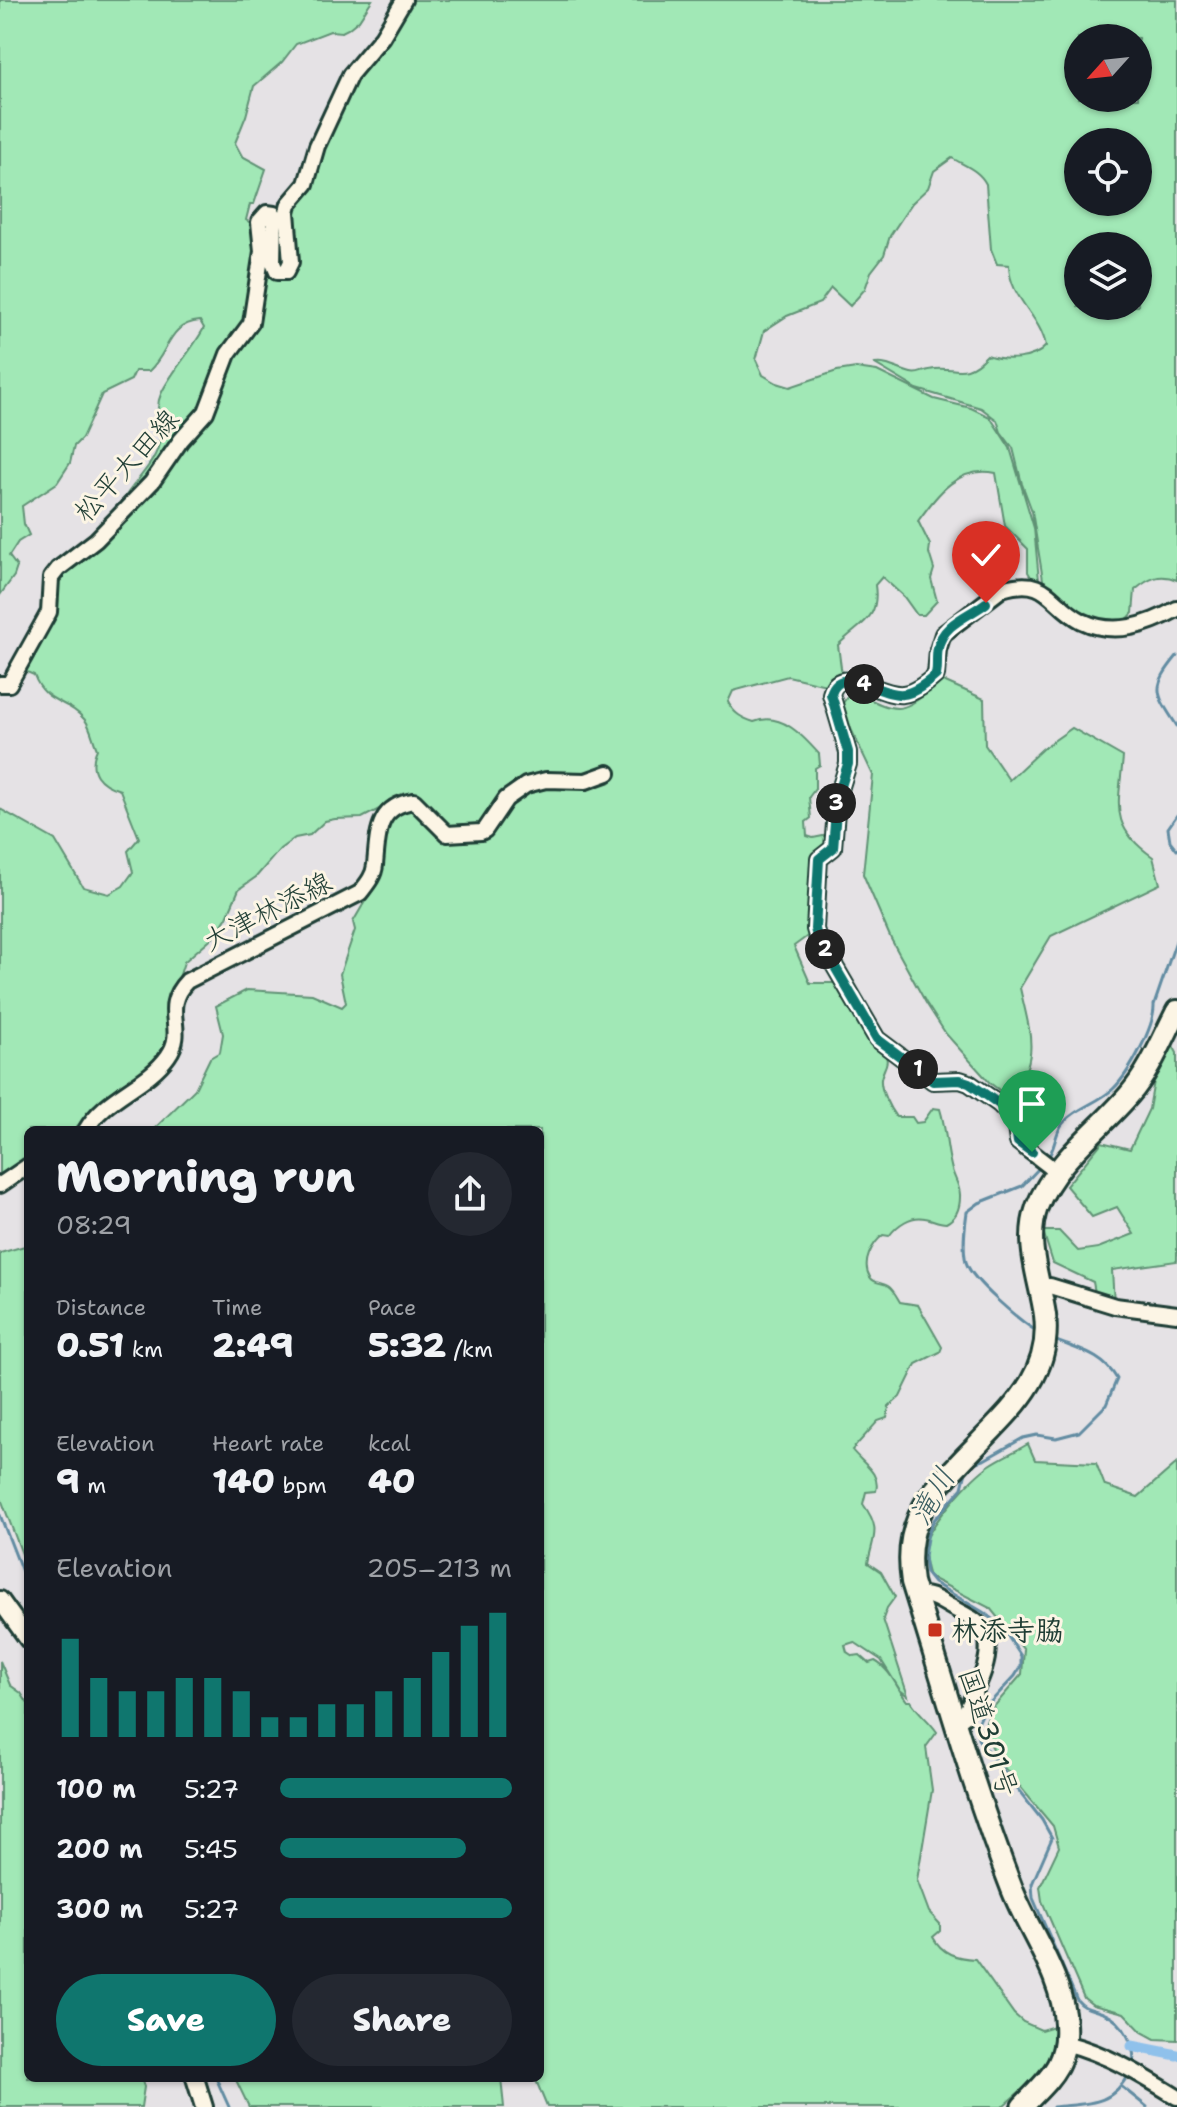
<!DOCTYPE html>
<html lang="en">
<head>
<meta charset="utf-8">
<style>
  :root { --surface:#171b24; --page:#242831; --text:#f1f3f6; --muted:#9ea1a6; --accent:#0f766e }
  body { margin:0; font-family:"Shantell Sans","Klee One",sans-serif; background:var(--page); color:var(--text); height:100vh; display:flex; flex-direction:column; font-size:30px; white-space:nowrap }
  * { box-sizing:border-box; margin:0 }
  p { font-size:26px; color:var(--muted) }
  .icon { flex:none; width:44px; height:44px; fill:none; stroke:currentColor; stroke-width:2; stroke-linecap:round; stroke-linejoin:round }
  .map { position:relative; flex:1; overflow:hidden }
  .panel { position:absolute; left:24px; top:1126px; width:520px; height:956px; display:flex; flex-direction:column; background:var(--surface); border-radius:12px; box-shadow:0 2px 6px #0004 }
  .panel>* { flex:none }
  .needle { width:52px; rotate:243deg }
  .controls { position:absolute; left:1064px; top:24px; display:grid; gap:16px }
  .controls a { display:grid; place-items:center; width:88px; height:88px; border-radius:50%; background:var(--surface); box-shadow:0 2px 6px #0004; font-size:40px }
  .pin { position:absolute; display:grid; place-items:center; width:68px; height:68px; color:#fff; margin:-82px -34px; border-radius:50% 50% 50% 0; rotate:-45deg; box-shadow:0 0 8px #0007 }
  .pin .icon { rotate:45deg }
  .km { position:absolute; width:40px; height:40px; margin:-20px; border-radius:50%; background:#222; color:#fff; font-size:22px; line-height:40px; text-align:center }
  .round { display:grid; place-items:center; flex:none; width:84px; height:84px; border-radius:42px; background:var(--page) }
  .overview { display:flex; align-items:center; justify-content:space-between; height:136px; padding:0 32px }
  h1 { font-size:44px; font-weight:800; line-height:60px }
  .metrics { display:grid; grid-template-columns:repeat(3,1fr); gap:12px; height:136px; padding:8px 32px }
  .metrics div { display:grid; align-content:center }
  .metrics b { font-size:34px; font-weight:800 }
  .metrics small { font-size:22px; font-weight:400 }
  .metrics p { font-size:22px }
  .chart { height:224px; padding:16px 32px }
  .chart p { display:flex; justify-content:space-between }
  .chart svg { width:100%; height:144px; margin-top:8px; stroke:var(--accent); stroke-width:6 }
  .cta { display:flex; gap:16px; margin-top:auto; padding:16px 32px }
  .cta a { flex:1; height:92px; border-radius:48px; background:var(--accent); color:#fff; font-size:32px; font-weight:800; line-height:92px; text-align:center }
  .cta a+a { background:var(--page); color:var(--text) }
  ul { padding:0 32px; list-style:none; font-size:26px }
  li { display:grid; grid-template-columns:128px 96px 1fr; align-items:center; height:60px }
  li i { height:20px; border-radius:10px; background:var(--accent) }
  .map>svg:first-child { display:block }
  .green { fill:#a1e8b6; stroke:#609275; stroke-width:2; fill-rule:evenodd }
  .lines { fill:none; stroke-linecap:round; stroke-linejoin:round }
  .stream { stroke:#628ca2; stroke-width:3 }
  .canal { stroke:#8fc1eb; stroke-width:11 }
  .minor-casing { stroke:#1f3d34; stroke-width:20 }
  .major-casing { stroke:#1f3d34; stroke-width:22 }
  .highway-casing { stroke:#1f3d34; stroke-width:26 }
  .minor { stroke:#fcf5e5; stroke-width:14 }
  .major { stroke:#fcf5e5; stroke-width:16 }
  .highway { stroke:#fcf5e5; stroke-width:20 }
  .route-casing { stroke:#fff; stroke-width:16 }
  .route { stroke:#0f766e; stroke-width:10 }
  .poi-dot { fill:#c8321e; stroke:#fcf5e5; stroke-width:3 }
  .labels { text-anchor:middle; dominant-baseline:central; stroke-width:6; stroke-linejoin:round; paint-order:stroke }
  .street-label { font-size:28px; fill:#1f3d34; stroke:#fcf5e5 }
  .poi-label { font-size:28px; font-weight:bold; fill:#1f3d34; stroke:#fcf5e5; text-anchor:start }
  .water-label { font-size:30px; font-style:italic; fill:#3b5e62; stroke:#fcf5e5 }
</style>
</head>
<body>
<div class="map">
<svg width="1177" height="2107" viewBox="0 0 1177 2107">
  <rect width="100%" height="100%" fill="#e5e2e5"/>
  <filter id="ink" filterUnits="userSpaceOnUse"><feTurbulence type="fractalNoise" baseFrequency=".0125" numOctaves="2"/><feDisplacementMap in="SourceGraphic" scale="16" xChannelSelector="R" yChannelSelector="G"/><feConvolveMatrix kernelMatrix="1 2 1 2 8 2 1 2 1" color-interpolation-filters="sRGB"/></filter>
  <g filter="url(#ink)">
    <g class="green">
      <path d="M0 0H372L359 20 348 29 342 32 330 31 296 44 282 62 254 86 246 116 235 143 242 156 266 169 254 204H250L246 220 254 225 258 246 249 322 204 410 128 503 125 497C137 478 158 461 160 438 162 423 154 409 161 394 171 372 191 352 204 328L200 321C167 324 170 352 149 371H135L131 380 102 394 82 438 74 446 70 463 57 483 22 506 24 524 29 535 18 542 9 556 17 567 14 576 0 595Z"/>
      <path d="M406 0H1177V580C1160 573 1149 578 1135 590L1133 613 1125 622 1087 619 1044 586 1032 511 1022 484 1013 448 1001 432 997 420 981 408 917 389 875 364C887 362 898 370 911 373 918 375 922 371 929 370 954 364 963 381 987 355 1004 361 1033 361 1046 346 1040 315 1009 298 1009 265L997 264 991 249 986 184C979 170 965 166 952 158L934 171 928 188 912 203 890 236 884 255 871 272 865 289 850 306 831 288 820 303 787 316 764 331 756 360 763 375 777 383 790 387 837 371 856 368 877 371 934 399 971 408 990 417 1010 448 1034 528 1039 580 1034 582 1028 572V549L1005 526 996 473C958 465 937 495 918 521L930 545 929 553 934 569 931 579 937 601 924 615H917L904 597 882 577 875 585C880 620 861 622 838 645L842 675 830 686 788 676 733 691 728 702C734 714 742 718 754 722 781 711 803 736 819 754L820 765 815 768V789L809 797 811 818 806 822 807 836 813 838 828 835 813 932 794 946 810 983H840L885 1052C890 1065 883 1067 881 1079 880 1090 889 1108 896 1117H912L916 1123 923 1122 933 1108 940 1109C946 1128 946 1146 951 1166 953 1177 961 1186 960 1197 960 1208 956 1218 946 1223 938 1223 932 1219 925 1218 911 1215 897 1225 889 1236L883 1235C872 1244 861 1263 870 1277 874 1284 882 1282 888 1286 893 1289 897 1297 900 1302L918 1305 942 1347 940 1352 916 1364 900 1397 889 1407 887 1418 878 1421 852 1450C862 1463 881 1473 876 1491L866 1492 863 1504C882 1530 873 1536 868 1563L881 1572 895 1597 887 1608 883 1619 908 1696 900 1690 881 1660 854 1642 845 1645 847 1652 853 1656 860 1655 869 1663 875 1661C890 1669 897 1688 907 1701H911C918 1713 929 1720 937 1732L926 1747 932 1790 917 1880 929 1912 940 1924V1931L933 1937C942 1954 956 1958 975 1959L1014 2014 1023 2022 1041 2030 1054 2026C1055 2069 1030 2081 1002 2107H547L535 2078H540V1130H153L195 1089 210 1058 220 1052 223 1034 216 1006 247 990 312 994 342 1007 346 1003 340 974 355 930 353 922 382 872 378 852 389 814 383 807 362 818 335 819 325 821 310 835 295 838 280 849 256 877 239 889 227 917 216 934 184 962 172 1000 170 1049 83 1130H28V1164L0 1182V809L55 840 83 887 109 894 123 886 133 872 128 851 139 838 120 790C99 784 87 771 97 749 93 741 91 727 85 720 68 699 45 705 34 675L22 670 55 579 155 482 251 329 267 218 271 257 286 275 291 211 314 167 353 75ZM1078 38H1138V98H1078ZM1078 142H1138V202H1078ZM1078 246H1138V306H1078Z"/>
      <path d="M941 680 984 699 985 745 1009 780 1042 749 1072 728 1123 757C1119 805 1108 826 1153 857L1160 884 1051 936 1020 988C1031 1037 1040 1055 1011 1099L990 1083 946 1034 926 1003 891 939 863 874 873 775 851 729 843 703 852 690C899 715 901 716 941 680Z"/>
      <path d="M1172 1044 1177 1053V1261L1112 1270 1114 1303 1096 1298 1093 1282 1053 1263 1043 1231H1059L1078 1251 1098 1248 1134 1234 1117 1207 1092 1217 1066 1186 1102 1142 1130 1149 1149 1109 1159 1053Z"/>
      <path d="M28 1245V1570L0 1496V1253Z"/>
      <path d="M1028 1444 1035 1460 1096 1463 1105 1486 1138 1497 1177 1463V2040L1155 2039 1142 2032 1124 2013 1093 2005 1084 1998 1042 1901 1040 1887 1059 1847 1053 1826 1001 1764 983 1730 991 1710 1022 1674 1024 1650 990 1608 929 1577C926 1567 923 1557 924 1547 928 1525 972 1477 990 1465 1002 1457 1016 1451 1028 1444Z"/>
      <path d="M0 1661 10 1685 21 1693 28 1704V2078H141L144 2087 141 2107H0Z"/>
      <path d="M235 2078H501L504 2107H249Z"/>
    </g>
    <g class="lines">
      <g class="stream">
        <path d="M1177 656C1150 689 1156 693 1177 726"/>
        <path d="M1177 815 1168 828 1170 841 1177 850"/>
        <path d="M1046 1160C1055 1151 1054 1137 1061 1126 1073 1109 1098 1103 1113 1089 1129 1074 1155 1026 1154 1005L1177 938"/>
        <path d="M1038 1332C1021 1322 971 1280 966 1262 962 1247 965 1226 967 1212L979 1203 1022 1186 1041 1166"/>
        <path d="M1052 1339C1077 1350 1102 1353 1117 1379L1106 1405 1079 1432 1056 1438 1037 1435 1023 1438 984 1460 973 1463 966 1472 962 1488 934 1520 928 1532 924 1556 926 1573 934 1583 983 1612 1001 1626 1021 1656V1666L1015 1676 985 1708 978 1723V1739L1042 1820 1052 1838 1032 1884 1033 1898 1077 2000C1086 2011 1093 2008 1105 2014 1124 2022 1137 2047 1133 2067"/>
        <path d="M0 1515 28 1587"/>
        <path d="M216 2078 229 2107"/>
        <path d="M1122 2087 1147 2107"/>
        <path d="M1053 2107C1088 2103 1111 2107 1129 2073"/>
      </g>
      <path class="canal" d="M1132 2046 1177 2055"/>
      <g class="minor-casing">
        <g id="minor">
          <path d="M0 684H9L49 612 51 578 58 569 96 540 152 482 181 440 206 412 228 354 251 323 262 251 259 222 267 213 274 214 273 263 277 272H286L291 262 287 212 289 204 306 184 317 146 350 75 382 37 404 0"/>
          <path d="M86 1130C105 1096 146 1087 168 1056 188 1028 159 1010 187 981L360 893C367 884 374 876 375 865 378 835 376 806 414 801L447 834 481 832 485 830 506 799 526 785 546 780 586 781 608 773"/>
          <path d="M1057 1172 1018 1142 1015 1120 999 1104 969 1083 960 1080 933 1081 877 1039 817 936 815 929 819 859 833 848 837 799 848 764V752L831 694C839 662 881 697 903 694 915 693 927 683 936 675L938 650 943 634 1002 589C1049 575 1049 604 1082 621 1115 637 1148 625 1177 609"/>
          <path d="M0 1185 28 1166"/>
          <path d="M1039 1287 1050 1286 1115 1306 1177 1314"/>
          <path d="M916 1596C929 1592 940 1601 951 1607 961 1613 975 1618 982 1628 999 1653 974 1692 964 1716L956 1722"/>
          <path d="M1065 2043C1107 2054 1140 2074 1177 2097"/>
        </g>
      </g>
      <g class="major-casing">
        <g id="major">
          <path d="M0 1600 28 1639"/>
          <path d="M195 2078 204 2107"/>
        </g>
      </g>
      <g class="highway-casing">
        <path id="highway" d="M1022 2107C1048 2079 1068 2066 1065 2024 1063 1976 1029 1933 1012 1889 973 1789 944 1684 912 1582 907 1549 912 1525 929 1497 945 1478 961 1461 979 1443 1015 1406 1052 1372 1045 1315 1040 1279 1024 1244 1037 1207 1055 1161 1098 1131 1129 1095 1150 1071 1162 1040 1177 1011"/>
      </g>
      <use href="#minor" class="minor"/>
      <use href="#major" class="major"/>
      <use href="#highway" class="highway"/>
    </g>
  </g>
  <g class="lines" filter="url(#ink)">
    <g class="route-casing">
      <path id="route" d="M986 603C969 616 942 624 938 648 936 657 938 666 936 675 927 683 915 693 903 694 881 697 840 662 831 694L848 752V764L837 799 833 848 819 859 815 929 817 936 877 1039 933 1081 960 1080 969 1083 999 1104 1015 1120 1018 1142 1032 1152"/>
    </g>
    <use href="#route" class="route"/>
  </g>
  <rect class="poi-dot" x="927" y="1622" width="16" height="16" rx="4"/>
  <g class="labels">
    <g class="street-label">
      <text transform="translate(126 465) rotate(-48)">松平大田線</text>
      <text transform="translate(267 911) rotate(-27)">大津林添線</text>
      <text transform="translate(989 1732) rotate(72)">国道301号</text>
    </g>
    <g class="poi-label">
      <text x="951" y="1630">林添寺脇</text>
    </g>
    <g class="water-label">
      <text transform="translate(932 1496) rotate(-60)">滝川</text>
    </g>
  </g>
</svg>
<div class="controls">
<a><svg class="needle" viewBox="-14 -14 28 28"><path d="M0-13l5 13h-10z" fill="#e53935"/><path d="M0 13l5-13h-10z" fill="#9ea1a6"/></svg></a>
<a><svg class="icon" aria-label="locate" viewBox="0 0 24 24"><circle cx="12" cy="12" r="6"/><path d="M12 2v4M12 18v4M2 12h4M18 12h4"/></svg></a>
<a><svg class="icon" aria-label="layers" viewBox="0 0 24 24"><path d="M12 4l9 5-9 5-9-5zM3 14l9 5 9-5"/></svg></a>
</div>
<div class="pin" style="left:1032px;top:1152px;background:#1e9e55"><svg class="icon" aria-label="arrive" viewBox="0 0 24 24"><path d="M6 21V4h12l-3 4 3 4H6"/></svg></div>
<div class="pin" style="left:986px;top:603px;background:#d93025"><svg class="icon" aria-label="check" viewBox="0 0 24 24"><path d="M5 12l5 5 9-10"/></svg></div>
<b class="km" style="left:918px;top:1069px">1</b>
<b class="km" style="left:825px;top:949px">2</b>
<b class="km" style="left:836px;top:803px">3</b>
<b class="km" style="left:864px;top:684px">4</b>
<section class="panel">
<div class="overview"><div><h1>Morning run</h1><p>08:29</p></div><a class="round"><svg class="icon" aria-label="share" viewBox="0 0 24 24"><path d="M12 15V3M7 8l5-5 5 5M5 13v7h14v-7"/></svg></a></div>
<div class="metrics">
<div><p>Distance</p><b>0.51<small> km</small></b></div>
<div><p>Time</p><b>2:49</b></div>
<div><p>Pace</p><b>5:32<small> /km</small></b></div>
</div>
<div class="metrics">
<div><p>Elevation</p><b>9<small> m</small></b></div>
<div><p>Heart rate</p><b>140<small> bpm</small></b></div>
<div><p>kcal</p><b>40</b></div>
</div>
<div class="chart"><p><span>Elevation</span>205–213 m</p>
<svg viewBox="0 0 160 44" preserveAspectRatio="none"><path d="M5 44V14M15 44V26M25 44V30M35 44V30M45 44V26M55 44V26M65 44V30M75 44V38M85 44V38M95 44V34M105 44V34M115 44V30M125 44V26M135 44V18M145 44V10M155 44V6"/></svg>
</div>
<ul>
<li><b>100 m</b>5:27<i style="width:100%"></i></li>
<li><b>200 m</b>5:45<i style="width:80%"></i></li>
<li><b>300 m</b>5:27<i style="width:100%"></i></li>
</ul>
<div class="cta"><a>Save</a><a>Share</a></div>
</section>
</div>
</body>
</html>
